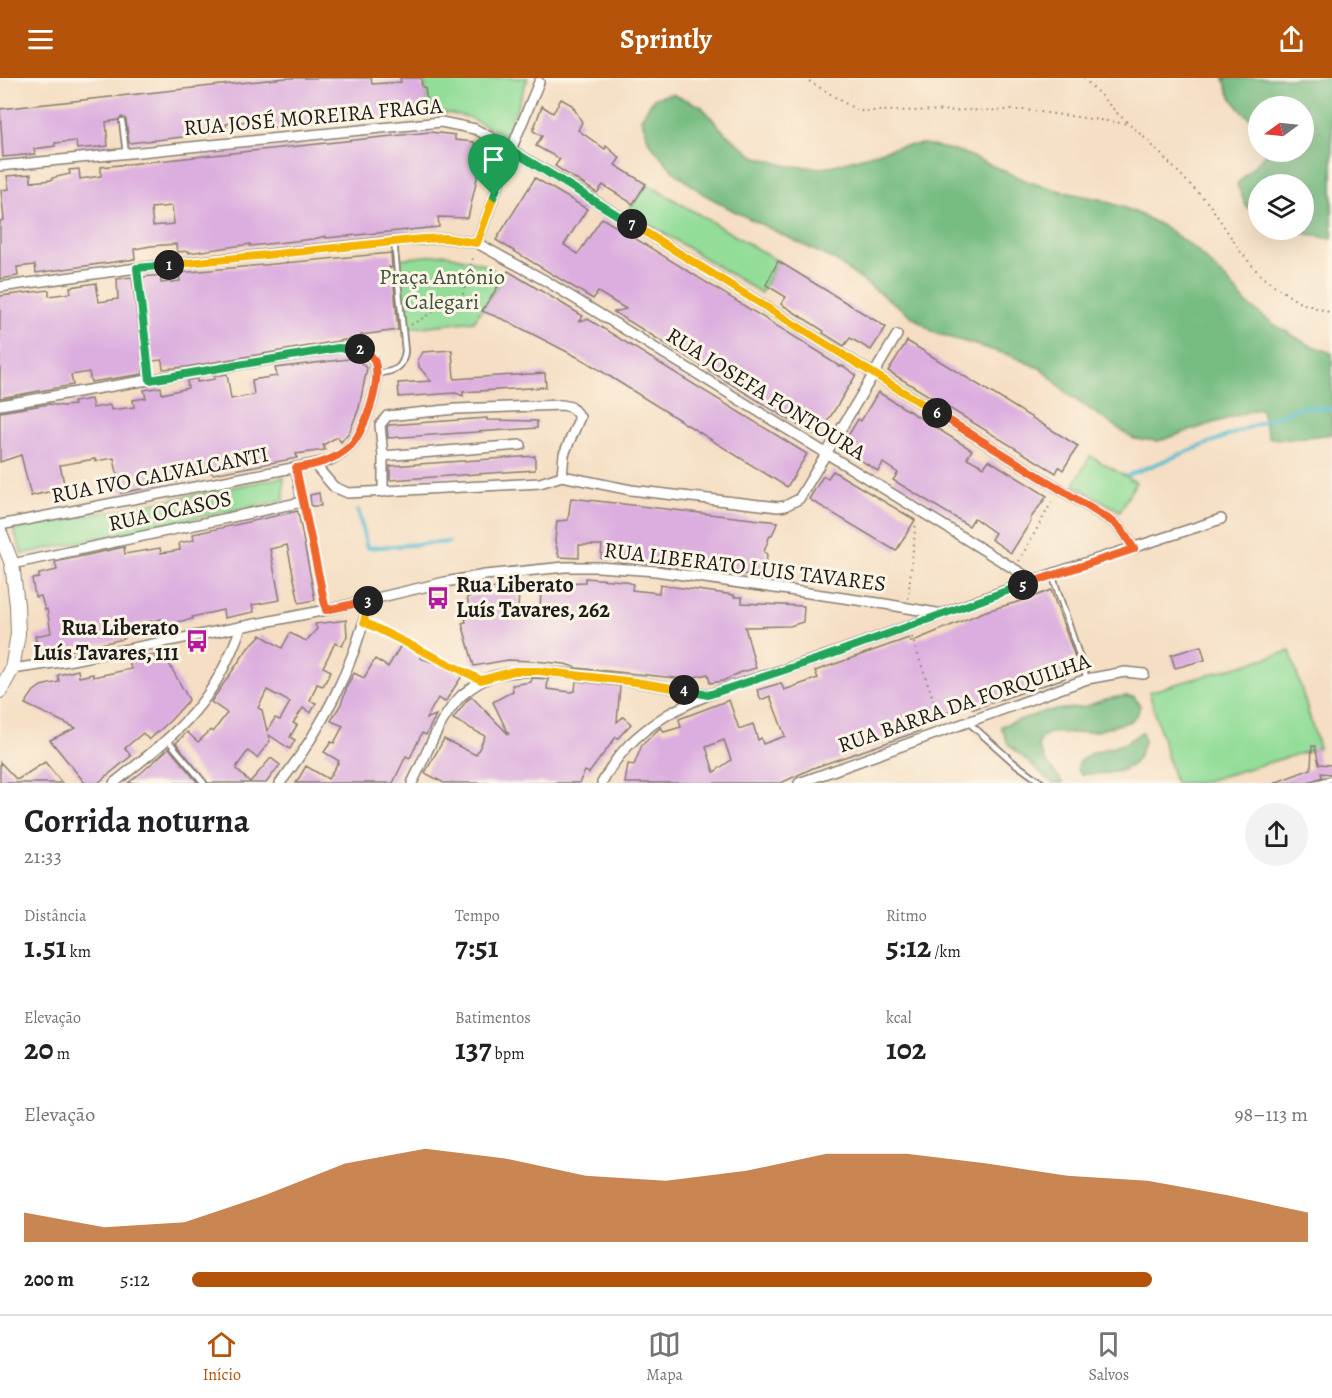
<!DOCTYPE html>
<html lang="pt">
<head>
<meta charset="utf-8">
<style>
  :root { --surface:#fff; --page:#f2f2f2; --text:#202124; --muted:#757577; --line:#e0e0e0; --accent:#b45309 }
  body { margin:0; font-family:Alegreya,serif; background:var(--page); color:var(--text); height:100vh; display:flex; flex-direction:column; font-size:22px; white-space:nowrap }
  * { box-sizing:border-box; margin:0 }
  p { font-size:20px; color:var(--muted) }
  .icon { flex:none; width:33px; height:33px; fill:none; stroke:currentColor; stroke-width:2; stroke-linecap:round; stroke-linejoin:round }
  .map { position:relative; height:705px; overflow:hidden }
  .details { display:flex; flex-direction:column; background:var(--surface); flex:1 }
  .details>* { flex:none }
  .needle { width:39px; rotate:255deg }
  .tools { position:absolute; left:1248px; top:18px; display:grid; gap:12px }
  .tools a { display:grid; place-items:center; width:66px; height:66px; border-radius:50%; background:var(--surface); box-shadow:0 6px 24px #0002; font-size:30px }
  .pin { position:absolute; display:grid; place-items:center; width:51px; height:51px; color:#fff; margin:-62px -26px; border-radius:50% 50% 50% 0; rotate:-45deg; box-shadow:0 0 6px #0007 }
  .pin .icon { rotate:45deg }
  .km { position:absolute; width:30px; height:30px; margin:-15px; border-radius:50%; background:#222; color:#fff; font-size:16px; line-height:30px; text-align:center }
  .round { display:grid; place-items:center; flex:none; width:63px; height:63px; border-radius:32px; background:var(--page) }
  .overview { display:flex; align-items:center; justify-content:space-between; height:102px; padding:0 24px }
  h1 { font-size:33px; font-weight:600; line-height:45px }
  .figures { display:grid; grid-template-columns:repeat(3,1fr); gap:9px; height:102px; padding:6px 24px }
  .figures div { display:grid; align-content:center }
  .figures b { font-size:30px; font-weight:600 }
  .figures small { font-size:16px; font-weight:400 }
  .figures p { font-size:16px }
  .chart { height:168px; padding:12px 24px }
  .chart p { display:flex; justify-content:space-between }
  .chart svg { width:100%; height:108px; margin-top:6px; fill:var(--accent); opacity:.7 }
  ul { padding:0 24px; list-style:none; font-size:20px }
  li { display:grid; grid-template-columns:96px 72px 1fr; align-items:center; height:45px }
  li i { height:15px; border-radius:8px; background:var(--accent) }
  header { display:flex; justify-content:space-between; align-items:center; height:78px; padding:0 24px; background:var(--accent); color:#fff; font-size:27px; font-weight:600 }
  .tab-bar { display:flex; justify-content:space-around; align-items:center; height:84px; border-top:2px solid var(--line); background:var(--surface); font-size:16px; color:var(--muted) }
  .tab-bar a { display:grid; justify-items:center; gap:3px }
  .tab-bar .on { color:var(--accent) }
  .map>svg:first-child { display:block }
  .green { fill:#93dd99; stroke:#587c5a; stroke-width:1.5 }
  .forest { fill:#76bc81; stroke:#496c4e; stroke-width:1.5 }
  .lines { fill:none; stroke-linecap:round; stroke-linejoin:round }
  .stream { stroke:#54bbd2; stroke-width:4 }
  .building { fill:#dcaedf; fill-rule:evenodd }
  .lane-casing { stroke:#887d70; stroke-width:8 }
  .street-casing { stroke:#887d70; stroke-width:12 }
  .secondary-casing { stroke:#887d70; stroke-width:16 }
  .path { stroke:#887d70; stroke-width:2; stroke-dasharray:1.5 4.5; stroke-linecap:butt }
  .lane { stroke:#fff; stroke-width:4.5 }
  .street { stroke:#fff; stroke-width:9 }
  .secondary { stroke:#fff; stroke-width:14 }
  .split-1-casing { stroke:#fff; stroke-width:12 }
  .split-2-casing { stroke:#fff; stroke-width:12 }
  .split-3-casing { stroke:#fff; stroke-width:12 }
  .split-4-casing { stroke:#fff; stroke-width:12 }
  .split-5-casing { stroke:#fff; stroke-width:12 }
  .split-6-casing { stroke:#fff; stroke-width:12 }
  .split-7-casing { stroke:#fff; stroke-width:12 }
  .split-8-casing { stroke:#fff; stroke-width:12 }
  .split-1 { stroke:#f5b400; stroke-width:8 }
  .split-2 { stroke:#22a559; stroke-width:8 }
  .split-3 { stroke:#f0652b; stroke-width:8 }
  .split-4 { stroke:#f5b400; stroke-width:8 }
  .split-5 { stroke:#22a559; stroke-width:8 }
  .split-6 { stroke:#f0652b; stroke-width:8 }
  .split-7 { stroke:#f5b400; stroke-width:8 }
  .split-8 { stroke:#22a559; stroke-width:8 }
  .labels { text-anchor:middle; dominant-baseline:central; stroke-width:6; stroke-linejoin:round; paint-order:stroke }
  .street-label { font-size:22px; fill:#1c1c1c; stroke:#fcf5e5 }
  .park-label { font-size:22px; fill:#405642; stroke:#fcf5e5 }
  .poi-label { font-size:22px; font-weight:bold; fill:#1c1c1c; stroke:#fcf5e5; text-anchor:start }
</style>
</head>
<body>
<header><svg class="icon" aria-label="menu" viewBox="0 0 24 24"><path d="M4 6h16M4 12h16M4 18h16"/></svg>Sprintly<svg class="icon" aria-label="share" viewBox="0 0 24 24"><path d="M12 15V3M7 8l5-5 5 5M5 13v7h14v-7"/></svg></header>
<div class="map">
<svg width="1332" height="705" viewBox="0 0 1332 705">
  <rect width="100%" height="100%" fill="#fcf5e5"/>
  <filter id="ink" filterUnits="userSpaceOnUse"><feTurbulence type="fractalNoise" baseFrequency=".0167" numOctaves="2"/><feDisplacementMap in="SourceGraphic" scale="12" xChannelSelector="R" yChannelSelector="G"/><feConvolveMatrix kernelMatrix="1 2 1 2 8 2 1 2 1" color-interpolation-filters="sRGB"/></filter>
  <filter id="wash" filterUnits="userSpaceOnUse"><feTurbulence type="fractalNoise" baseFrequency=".008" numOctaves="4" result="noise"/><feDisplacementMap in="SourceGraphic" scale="24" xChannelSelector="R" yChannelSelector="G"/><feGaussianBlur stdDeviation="1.35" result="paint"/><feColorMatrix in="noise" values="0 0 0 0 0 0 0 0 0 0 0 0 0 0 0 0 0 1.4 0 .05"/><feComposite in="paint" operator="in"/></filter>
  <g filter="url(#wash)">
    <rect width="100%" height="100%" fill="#f5dec3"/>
    <g class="green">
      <path d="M424 0H528L509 50 504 57 468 39 441 34 428 35Z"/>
      <path d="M647 106 778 183 761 215 628 133Z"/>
      <path d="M445 176 483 186 504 199 474 243 405 251 398 181Z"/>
      <path d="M1090 378 1136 404 1120 433 1074 407Z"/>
      <path d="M284 399V422L22 476 14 452Z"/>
      <path d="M1290 573 1319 670 1199 705H1175L1149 614Z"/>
    </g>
    <g class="forest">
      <path d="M1224 0H1332V161L1288 152H1304V106H1258V138L1246 128 1237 106 1268 74H1304V28H1258V45C1241 36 1228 19 1224 0Z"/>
      <path d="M672 16 701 28 725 55 754 78 788 88 824 90 897 69 923 66 961 74 1029 104 1064 114 1099 121 1133 133 1166 150 1195 171 1222 197 1247 226 1275 247 1307 266 1332 275V356L1289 361 1269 360 1260 330 1158 363 1134 361 1070 318 1042 291 1009 277 935 255 834 182 734 133 702 115 673 93 649 64 641 40 654 20Z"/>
      <path d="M1125 618 1134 619 1140 627 1138 635 1131 643 1097 653 1077 655H1049L1041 660 1038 668 1046 684 1063 705H1052L1008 666 1001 648 1046 633 1084 629 1106 621Z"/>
      <path d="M1142 654C1145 661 1144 665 1141 673 1133 699 1104 694 1082 697L1077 692C1079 672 1111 672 1125 665 1131 662 1136 657 1142 654Z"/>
    </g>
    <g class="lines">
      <g class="stream">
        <path d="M1128 397 1301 329 1332 331"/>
        <path d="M358 432 367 470 449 464"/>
      </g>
    </g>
    <g id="blocks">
      <g class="building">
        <path d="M285 0H371L372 6 401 4 400 0H421L422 9H425L428 34 365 41 364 33 339 34V39L327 41V44L265 50 264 42 239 44 226 46 227 54 129 65 126 42 122 39 118 42 106 44 108 68 77 71 76 63 55 65V68L34 71 35 76 3 79 0 31Z"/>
        <path d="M561 21 572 27 582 44 578 52 605 71 606 68 620 80 615 87 646 106 633 126 603 107 597 115 555 88 560 81 536 68 542 58 533 53 542 28 553 35Z"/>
        <path d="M430 54 455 57V62L474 64 476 70H480V78L489 79 488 93H483V96H478L468 140 438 139 439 149 326 160V158L313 161 250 168V166L189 175V173L177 174 176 166 151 168 134 171 135 181 36 195 35 187 17 189 18 198 0 201V143L4 142 1 112 9 111 7 98 31 96V104L52 102V100L70 96 69 92 79 91 80 101 101 98V89ZM172 128 174 146 153 148 151 130Z"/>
        <path d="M535 100 587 131 564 167 578 176 602 140 824 277 823 278 839 288H843L856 297 821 354 812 356 614 234 626 231 598 214 593 221 496 162Z"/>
        <path d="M391 175 392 190 389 189 394 207 398 252 361 257 362 259 185 289 163 291 162 282 152 283 143 199 161 197V205L180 203 179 195Z"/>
        <path d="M778 183 886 249 871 272 850 260 844 268 823 255 824 253 781 226 786 219 766 207Z"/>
        <path d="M508 193 583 238 579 243 588 241 807 376 787 409 585 283 507 243 482 233Z"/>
        <path d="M132 199 143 284V296L91 304 89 294 71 297 73 307 0 320V218L49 212V218L71 215 70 209 96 205 99 224 118 221 117 201Z"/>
        <path d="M907 263 1078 368 1063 392 1059 389 1056 395 888 293Z"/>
        <path d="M452 272 454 301 545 295 546 309 463 314V318L456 315 399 319 398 305 431 303 419 289 418 281 423 274Z"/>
        <path d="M356 280 367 290 359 330 350 353 341 364 337 359 323 367 325 372 296 376 297 380 213 396 212 394 207 395 206 389 188 392 189 395 180 397 181 403 121 415 114 380 95 383V381L60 387 65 410 31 418 21 377 0 384V334L49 326 63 328 74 327 73 324 91 321 93 330 110 327 111 332 134 329 133 322 146 320 144 312 161 309 162 316 188 310 187 302 197 301V304L215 301 214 298 227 296 231 321 254 317 252 302 277 298 275 290Z"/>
        <path d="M878 314 972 372 967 380 984 389 989 382 1047 418 1030 441 1031 443 1011 475 991 461 995 455 974 440 969 448 893 402 898 395 883 385 878 393 847 374 851 367 845 363 858 341 861 343Z"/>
        <path d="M487 340V342L537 343V350L388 360 387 349 389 347Z"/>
        <path d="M535 378V392L390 402V388Z"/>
        <path d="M833 393 915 442 896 473 809 421 823 398 828 400Z"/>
        <path d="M319 415 321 428H311L310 417Z"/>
        <path d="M571 420 778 444 772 457H770L764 474 767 476 766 490H761L760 498 601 480 602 467H579V480L559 479 555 463 557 443 568 442Z"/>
        <path d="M298 433 315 522 299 525 287 467 270 471 280 522 252 527 254 534 224 540 223 532 192 539 193 541 176 544 177 550 164 553 161 541 139 546 140 550 122 554 124 561 39 579 35 558 51 555 47 531 45 532 41 518 35 519 32 501 39 500V496L57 492 55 484 124 469 125 476 160 470 161 475 180 472 179 465 194 462 193 456Z"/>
        <path d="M585 500 624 503 633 506 632 512 659 515 660 507 734 517V519H742V525L804 528 803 544 790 548 745 549 756 590 739 595 723 603 710 605 708 596 686 601 577 590 565 586 534 583 508 582 474 588 462 545 466 544 465 541 471 539 467 519 489 513 488 510 519 512 518 532 540 533 541 511 562 512V505L585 504Z"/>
        <path d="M1051 512 1075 579 1067 581 1070 589 1062 592 1065 600 973 631 971 626 938 638V641L918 647 920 653 813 690 781 705H625L628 686 634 687 642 667 661 649 664 654 681 649 679 641 729 622 739 651 753 646 758 662 761 660 763 666 785 658 770 618 761 622 757 612 781 605 784 612 818 600 815 593 909 560 911 564 986 533 1028 521ZM724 662 731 682 714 694 706 669Z"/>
        <path d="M346 542 347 558 342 568 335 565 323 589 331 593 323 608 317 606 310 623 316 625 311 635 303 630 293 645 297 647 290 659 295 662 290 671 269 657 270 663 257 680 248 673 237 688 236 691 250 704 271 680 280 687 266 705H208L176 665 187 654 198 664 211 652 213 654 227 635 211 624 248 570 261 557 282 570 290 555 306 563 317 551 315 546ZM267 612 290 624 280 642 275 640 267 653 262 632 258 630Z"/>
        <path d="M401 567 421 577 420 580 439 586 462 598 445 624 438 620 426 641 436 637 426 657 422 655 410 680 406 678 393 705H296L306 688 328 701 339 683 324 674 331 664 334 665 343 648 331 643 341 626 348 606 354 595 364 600 375 581 388 589Z"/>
        <path d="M1201 568 1205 582 1175 590 1171 577Z"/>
        <path d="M133 577 137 581 154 577 159 586 167 582 189 622 170 643 149 662 143 655 125 670 131 678 98 705H85L50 662 76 650 25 626 34 613 41 608 59 604 58 597 78 592 79 599 93 596V599L131 591 128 578Z"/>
        <path d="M532 600 548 601 547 611 571 614 575 613 576 603 620 608 617 644 623 639 631 646 618 660 616 659 589 695 585 693 579 705H444L425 695 444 661 476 677 485 658 453 641 467 622 472 619 509 657 493 624 513 613 512 607 531 604Z"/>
        <path d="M1312 668H1315L1319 686 1332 687V696L1321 695 1322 699 1308 705H1274L1311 691Z"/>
        <path d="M169 670 198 705H128L142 694Z"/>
        <path d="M0 684 17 702 45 684 62 705H0Z"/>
      </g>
    </g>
  </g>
  <g filter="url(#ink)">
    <use href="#blocks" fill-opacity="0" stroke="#887d70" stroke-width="1.5"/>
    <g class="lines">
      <g class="lane-casing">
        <g id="lane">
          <path d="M122 43 126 76"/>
          <path d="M137 190 150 302"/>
          <path d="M377 296C394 293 403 292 405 273L394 163"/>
          <path d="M302 424 326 532"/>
          <path d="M1052 496 1087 601"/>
          <path d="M364 544 481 602"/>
          <path d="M968 644 1013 684 1042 705"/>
          <path d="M167 661 204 705"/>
          <path d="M1316 705 1332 701"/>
        </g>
      </g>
      <g class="street-casing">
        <g id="street">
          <path d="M0 88 441 44 475 51 492 60 587 118 1113 444 1121 451 1134 471"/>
          <path d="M477 165 511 72 539 4"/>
          <path d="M0 209 137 190 394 163 445 160 477 165 546 203 1034 503"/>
          <path d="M0 327 338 270C351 269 364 268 372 280 385 298 365 352 351 367 345 375 336 379 328 383L0 447"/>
          <path d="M383 378 380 347 387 338 456 331 562 327 571 329 580 339 564 376 562 398"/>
          <path d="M315 387 334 409 348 415 522 406 540 405 562 398 631 412 778 429 785 428 799 421 897 257"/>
          <path d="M383 414V378L521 367"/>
          <path d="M12 486 302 424 296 390"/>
          <path d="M12 591 67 583 326 532 445 504 485 497 565 489H598L656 493 885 526 942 536"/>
          <path d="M114 705C141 683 171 661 194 634 216 609 230 580 241 549"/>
          <path d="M280 705C321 653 354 588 369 523"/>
          <path d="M412 705C427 676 439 640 462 617 473 608 484 600 498 597 522 591 546 594 571 596 617 600 663 608 708 617"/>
          <path d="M602 705C617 675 638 655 667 637 715 609 772 597 825 578 901 552 976 522 1052 496 1108 477 1165 460 1221 441"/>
          <path d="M799 705 1087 601 1125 594 1144 596"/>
        </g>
      </g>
      <g class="secondary-casing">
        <path id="secondary" d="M0 455 12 486 17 527 18 556 12 591 0 613"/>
      </g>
      <g class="path">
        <path d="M804 0 858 33 1025 32 1129 46"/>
        <path d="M1084 0 1117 35 1149 64 1210 127 1240 173 1261 198 1298 224 1332 235"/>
        <path d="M411 247 463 216 474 176"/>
        <path d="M1019 483 1054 420"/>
        <path d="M908 521 916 443"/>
        <path d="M912 559 941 644"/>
      </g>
      <use href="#lane" class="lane"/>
      <use href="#street" class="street"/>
      <use href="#secondary" class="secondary"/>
    </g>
  </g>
  <g class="lines" filter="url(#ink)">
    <g class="split-1-casing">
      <path id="split-1" d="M169 187 422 161 445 160 477 165 494 118"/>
    </g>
    <g class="split-2-casing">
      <path id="split-2" d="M169 187 137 190 150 302 338 270 360 271"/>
    </g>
    <g class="split-3-casing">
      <path id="split-3" d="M360 271C366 273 371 276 374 282 383 302 364 357 348 370 333 383 315 387 296 390L326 532 368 523"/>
    </g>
    <g class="split-4-casing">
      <path id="split-4" d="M368 523 364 544 481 602 514 593H539L636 604 684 612"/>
    </g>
    <g class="split-5-casing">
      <path id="split-5" d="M684 612 708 617 824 579 1023 507"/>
    </g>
    <g class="split-6-casing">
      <path id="split-6" d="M937 335 1113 444 1121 451 1134 471 1023 507"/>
    </g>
    <g class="split-7-casing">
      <path id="split-7" d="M632 146 937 335"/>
    </g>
    <g class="split-8-casing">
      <path id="split-8" d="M494 118 511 72 632 146"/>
    </g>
    <use href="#split-1" class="split-1"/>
    <use href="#split-2" class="split-2"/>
    <use href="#split-3" class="split-3"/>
    <use href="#split-4" class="split-4"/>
    <use href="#split-5" class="split-5"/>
    <use href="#split-6" class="split-6"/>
    <use href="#split-7" class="split-7"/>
    <use href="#split-8" class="split-8"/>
  </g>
  <defs>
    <g id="bus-bare" transform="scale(1.8)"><path d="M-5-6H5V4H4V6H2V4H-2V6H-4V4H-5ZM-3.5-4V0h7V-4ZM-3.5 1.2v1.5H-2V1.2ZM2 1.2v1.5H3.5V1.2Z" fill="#b5179e" stroke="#fcf5e5" stroke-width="2.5" paint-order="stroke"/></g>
  </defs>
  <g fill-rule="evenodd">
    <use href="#bus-bare" x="438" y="520"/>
    <use href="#bus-bare" x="197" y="563"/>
  </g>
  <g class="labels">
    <g class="street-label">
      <text transform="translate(313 39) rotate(-5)">RUA JOSÉ MOREIRA FRAGA</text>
      <text transform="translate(766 316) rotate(32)">RUA JOSEFA FONTOURA</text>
      <text transform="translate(160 397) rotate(-11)">RUA IVO CALVALCANTI</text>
      <text transform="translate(170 433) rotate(-12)">RUA OCASOS</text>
      <text transform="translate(745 489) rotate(7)">RUA LIBERATO LUIS TAVARES</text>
      <text transform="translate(964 625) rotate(-19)">RUA BARRA DA FORQUILHA</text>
    </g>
    <g class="park-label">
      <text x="442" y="199">Praça Antônio<tspan x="442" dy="25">Calegari</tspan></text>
    </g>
    <g class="poi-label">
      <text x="456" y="507">Rua Liberato<tspan x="456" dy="25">Luís Tavares, 262</tspan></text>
      <text x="179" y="550" text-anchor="end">Rua Liberato<tspan x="179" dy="25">Luís Tavares, 111</tspan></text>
    </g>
  </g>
</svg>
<div class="tools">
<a><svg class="needle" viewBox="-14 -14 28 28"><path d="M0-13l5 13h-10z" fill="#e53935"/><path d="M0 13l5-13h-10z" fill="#757577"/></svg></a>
<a><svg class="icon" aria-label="layers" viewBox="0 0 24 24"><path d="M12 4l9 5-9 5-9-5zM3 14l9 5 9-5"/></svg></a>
</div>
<div class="pin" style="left:494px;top:118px;background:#1e9e55"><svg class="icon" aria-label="arrive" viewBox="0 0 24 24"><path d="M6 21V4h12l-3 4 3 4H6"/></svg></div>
<b class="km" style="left:169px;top:187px">1</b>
<b class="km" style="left:360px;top:271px">2</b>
<b class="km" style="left:368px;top:523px">3</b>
<b class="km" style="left:684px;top:612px">4</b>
<b class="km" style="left:1023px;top:507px">5</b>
<b class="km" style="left:937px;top:335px">6</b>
<b class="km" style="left:632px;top:146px">7</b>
</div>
<section class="details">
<div class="overview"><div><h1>Corrida noturna</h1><p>21:33</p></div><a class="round"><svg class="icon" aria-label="share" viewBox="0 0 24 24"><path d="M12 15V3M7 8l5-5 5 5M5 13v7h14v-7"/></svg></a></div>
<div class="figures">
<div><p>Distância</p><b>1.51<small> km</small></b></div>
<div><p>Tempo</p><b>7:51</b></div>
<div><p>Ritmo</p><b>5:12<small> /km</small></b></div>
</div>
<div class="figures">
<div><p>Elevação</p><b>20<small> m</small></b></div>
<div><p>Batimentos</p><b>137<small> bpm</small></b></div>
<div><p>kcal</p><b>102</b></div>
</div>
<div class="chart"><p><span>Elevação</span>98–113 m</p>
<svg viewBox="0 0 160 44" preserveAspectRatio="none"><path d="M0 44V32L10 38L20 36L30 25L40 12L50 6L60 10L70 17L80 19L90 15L100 8L110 8L120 12L130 17L140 19L150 25L160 32V44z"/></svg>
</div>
<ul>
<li><b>200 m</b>5:12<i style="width:86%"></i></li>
</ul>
</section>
<nav class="tab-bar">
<a class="on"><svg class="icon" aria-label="home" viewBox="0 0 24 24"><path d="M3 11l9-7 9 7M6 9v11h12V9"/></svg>Início</a>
<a><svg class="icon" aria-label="map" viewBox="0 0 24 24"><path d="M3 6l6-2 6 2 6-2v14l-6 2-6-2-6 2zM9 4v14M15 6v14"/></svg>Mapa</a>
<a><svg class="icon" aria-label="saved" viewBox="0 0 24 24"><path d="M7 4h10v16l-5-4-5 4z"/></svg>Salvos</a>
</nav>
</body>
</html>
